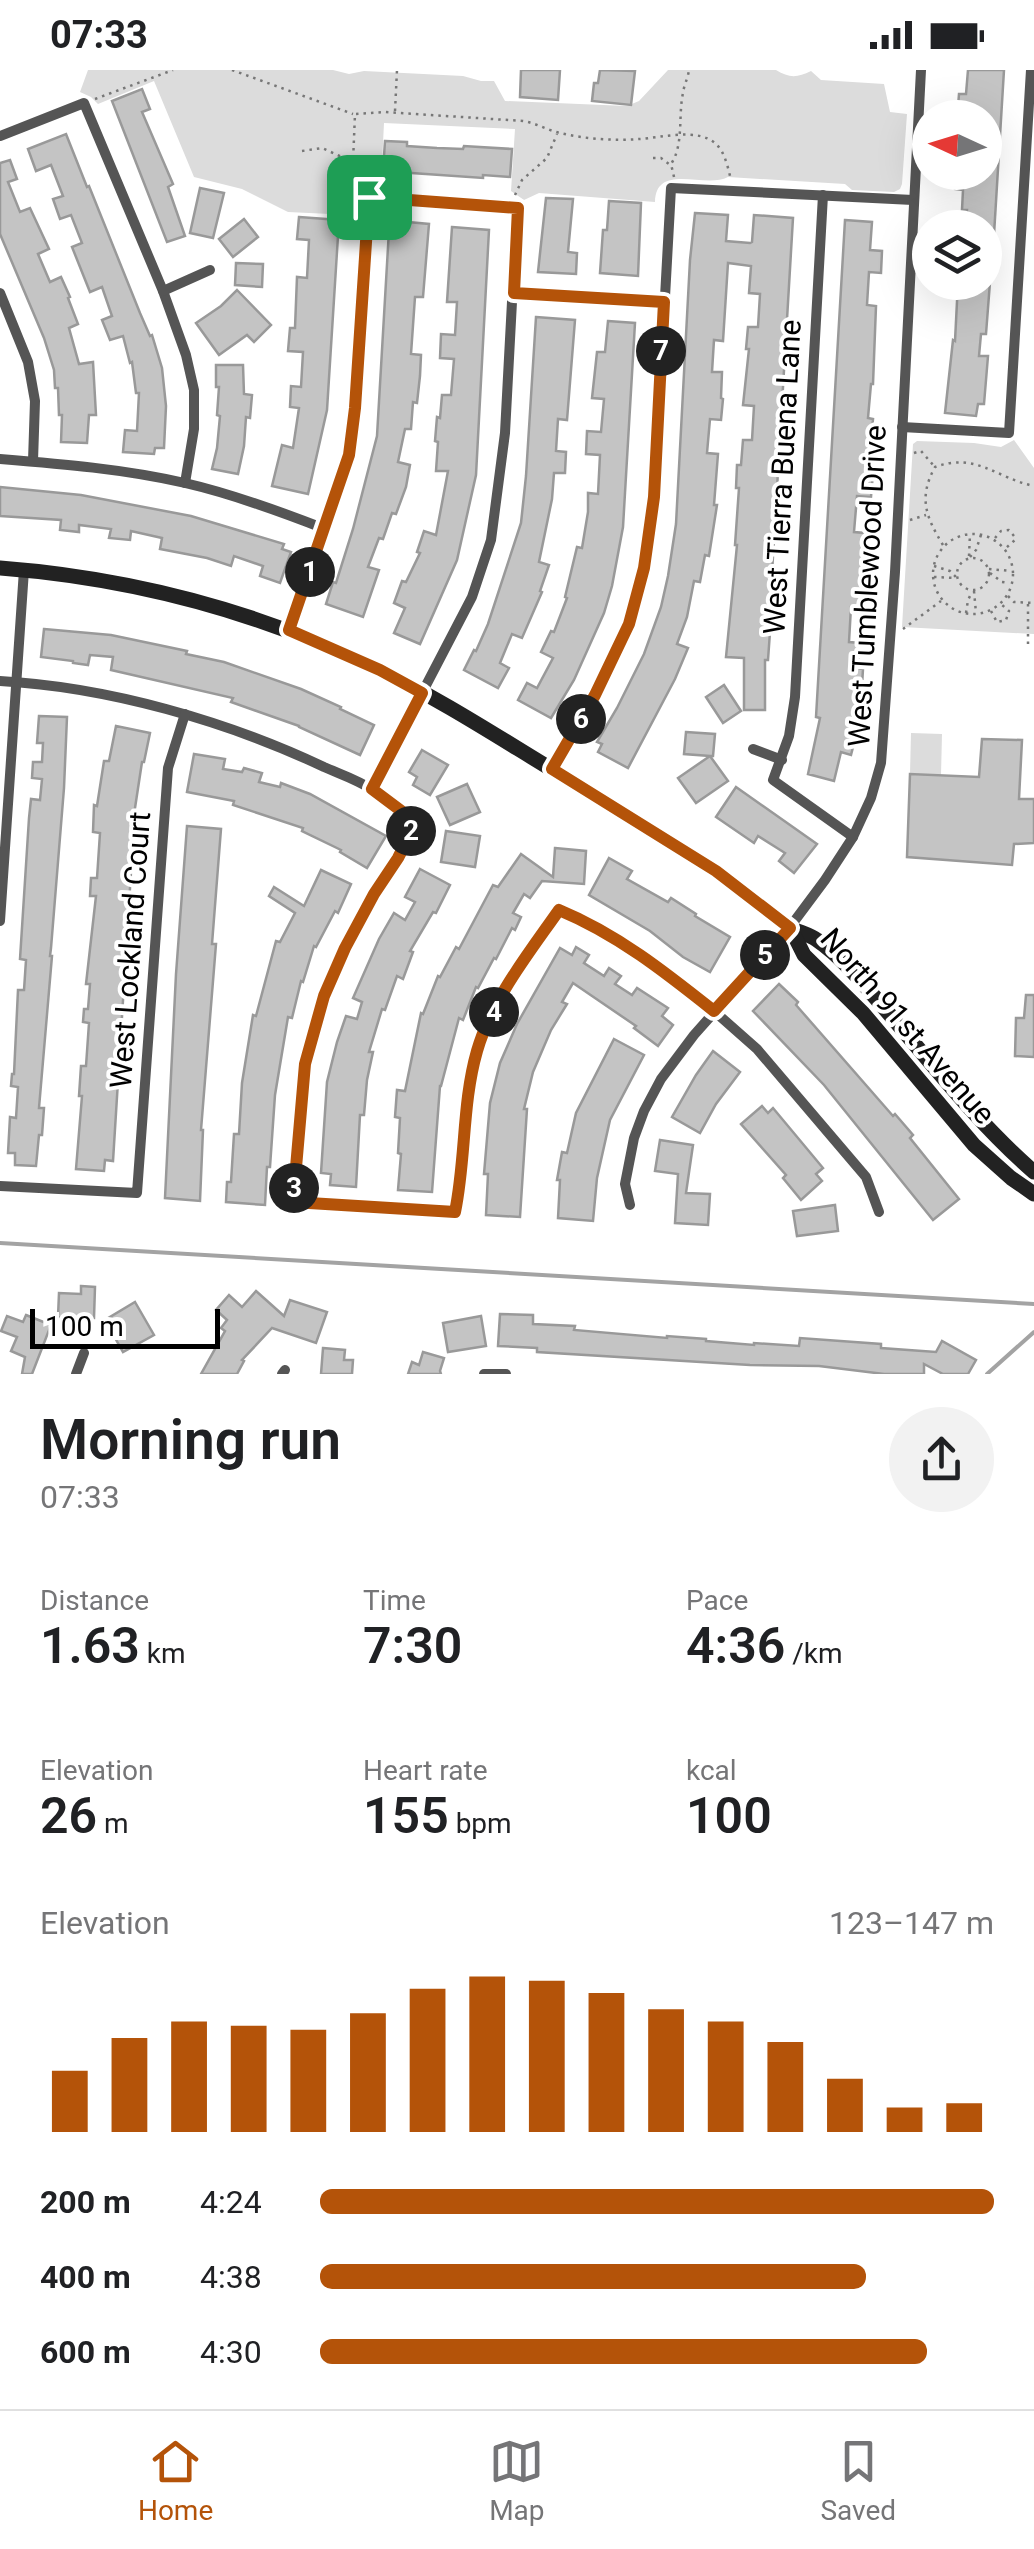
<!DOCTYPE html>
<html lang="en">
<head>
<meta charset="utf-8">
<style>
  :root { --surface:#fff; --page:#f2f2f2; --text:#202124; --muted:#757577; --line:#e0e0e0; --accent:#b45309 }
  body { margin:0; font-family:Roboto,sans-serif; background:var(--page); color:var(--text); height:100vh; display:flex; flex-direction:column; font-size:38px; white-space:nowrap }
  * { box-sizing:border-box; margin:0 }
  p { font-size:32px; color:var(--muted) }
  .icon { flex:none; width:55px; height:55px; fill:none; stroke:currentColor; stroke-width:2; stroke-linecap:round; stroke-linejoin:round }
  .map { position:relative; height:1304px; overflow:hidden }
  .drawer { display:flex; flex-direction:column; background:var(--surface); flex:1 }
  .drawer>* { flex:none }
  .needle { width:65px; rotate:274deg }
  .buttons { position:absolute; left:912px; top:30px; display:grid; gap:20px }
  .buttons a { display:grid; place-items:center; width:90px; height:90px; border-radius:50%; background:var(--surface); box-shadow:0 10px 40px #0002; font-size:50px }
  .scale { position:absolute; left:30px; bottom:25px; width:190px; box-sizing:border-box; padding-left:10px; border:5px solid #000; border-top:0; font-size:28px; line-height:35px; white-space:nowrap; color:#000; -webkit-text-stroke:8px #fff; paint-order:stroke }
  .pin { position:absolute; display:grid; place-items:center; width:85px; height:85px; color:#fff; margin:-42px; border-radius:20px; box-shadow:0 5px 15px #0006 }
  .km { position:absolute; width:50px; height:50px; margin:-25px; border-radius:50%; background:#222; color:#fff; font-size:28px; line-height:50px; text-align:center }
  .round { display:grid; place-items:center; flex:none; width:105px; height:105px; border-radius:52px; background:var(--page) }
  .summary { display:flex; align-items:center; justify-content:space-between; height:170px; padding:0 40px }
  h1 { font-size:55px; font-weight:600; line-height:75px }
  .figures { display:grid; grid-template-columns:repeat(3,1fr); gap:15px; height:170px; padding:10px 40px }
  .figures div { display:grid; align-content:center }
  .figures b { font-size:50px; font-weight:600 }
  .figures small { font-size:28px; font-weight:400 }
  .figures p { font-size:28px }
  .chart { height:280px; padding:20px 40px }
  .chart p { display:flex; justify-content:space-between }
  .chart svg { width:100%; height:180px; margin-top:10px; stroke:var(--accent); stroke-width:6 }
  ul { padding:0 40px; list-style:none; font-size:32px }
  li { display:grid; grid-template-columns:160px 120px 1fr; align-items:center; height:75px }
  li i { height:25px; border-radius:12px; background:var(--accent) }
  .status { display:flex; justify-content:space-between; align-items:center; height:70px; padding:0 50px; background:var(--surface); direction:ltr }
  .status svg { height:28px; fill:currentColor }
  .tab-bar { display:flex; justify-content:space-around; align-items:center; height:140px; border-top:2px solid var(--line); background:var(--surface); font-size:28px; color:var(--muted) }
  .tab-bar a { display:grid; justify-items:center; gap:5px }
  .tab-bar .active { color:var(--accent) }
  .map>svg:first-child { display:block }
  .green { fill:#dcdcdc }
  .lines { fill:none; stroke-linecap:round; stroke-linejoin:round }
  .stream { stroke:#a3a3a3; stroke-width:4 }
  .building { fill:#c4c4c4; stroke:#999; stroke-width:2.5 }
  .path { stroke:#777; stroke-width:2.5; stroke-dasharray:2.5 5; stroke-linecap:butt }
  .minor { stroke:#555; stroke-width:10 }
  .secondary { stroke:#222; stroke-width:15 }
  .route-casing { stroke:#fff; stroke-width:20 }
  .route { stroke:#b45309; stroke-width:12 }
  .labels { text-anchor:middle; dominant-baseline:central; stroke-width:8; stroke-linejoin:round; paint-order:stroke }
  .street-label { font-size:30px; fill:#000; stroke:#fff }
</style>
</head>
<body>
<div class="status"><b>07:33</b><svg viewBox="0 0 49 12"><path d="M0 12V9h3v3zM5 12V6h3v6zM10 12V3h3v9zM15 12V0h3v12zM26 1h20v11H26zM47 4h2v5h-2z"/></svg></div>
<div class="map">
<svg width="1034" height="1304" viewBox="0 0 1034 1304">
  <rect width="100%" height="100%" fill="#fff"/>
  <g class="green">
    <path d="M88 0H333L349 4 364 1 463 6 481 11H494L505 31 627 36 639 31 668 0H776C789 8 797 8 811 1L821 10 884 14 890 42 907 44 902 114 900 119 894 122 852 120 845 114 728 107C705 119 656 92 655 132L539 123 524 130 511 121 515 59 384 53 381 114C363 115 348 126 351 145L288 142 242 119 194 107 154 11 98 34 91 27 80 22Z"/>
    <path d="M1014 370 1034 398V564L902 557 913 374 917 371 974 373 1001 377Z"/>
    <path d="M911 663 942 664 941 705 910 704Z"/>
  </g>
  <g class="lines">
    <g class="stream">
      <path d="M0 1173 1034 1234"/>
      <path d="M987 1304 1034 1262"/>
    </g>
  </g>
  <g class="building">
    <path d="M521 0H560L558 30 520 27Z"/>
    <path d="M600 0 635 1 631 35 592 31 594 13H598Z"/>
    <path d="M968 0H1004L993 181H985V158H966L967 140H962L963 120 955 119V106L985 108V48H968V38L958 37 959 24H966Z"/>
    <path d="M142 19 150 39 142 42 173 114 168 117 185 166 167 172 112 31Z"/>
    <path d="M66 64 87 117 89 116 140 243 150 266 152 265 162 298 166 336 164 378H155L154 384 123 382 125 360 137 361 139 323H136L132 292 130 293 123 266 110 270 102 250 112 246 102 217 90 222 72 177 82 173 71 145 60 149 53 129 63 126 51 95 36 101 28 79Z"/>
    <path d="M385 71 407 72V76L437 78 463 79 464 76 512 79 510 107 483 105V108L383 101Z"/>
    <path d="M10 90 17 109 8 112 20 142 30 138 49 179 38 184 50 212 61 207 70 227 68 228 78 254 69 258 79 294 93 292 96 345H89L87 373 61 372 62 345H59L58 318H55L54 300 44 268 0 164V93Z"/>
    <path d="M200 118 224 123 213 168 190 163Z"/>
    <path d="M546 128 573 129 568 182 577 183 576 204 538 202Z"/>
    <path d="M609 131 641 133 638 206 600 203 603 160H607Z"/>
    <path d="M695 143 728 145 726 171 750 173 752 172 754 145 793 148 771 520H773L768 590H765V640H744V588L726 587 737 475H735L739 418H736L737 395H741L743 370H752L754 336 743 335 749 279H746L748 257H758L760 224 749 223 751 196 728 193 723 271 714 270 712 302H722L721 328 723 329 721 350 710 349 707 383 718 384 714 435H717L709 486 705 485 700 512 694 511 687 547 677 574 688 578 675 609 628 698 598 682 602 674 597 672 617 638 644 584 661 537 668 506 676 454 690 190Z"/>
    <path d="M299 147 339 150 327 340 308 424 272 416 282 375 293 378 299 338 290 337 291 316 301 317 303 282 288 281 290 258H295L297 207 307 208 309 170 297 169Z"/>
    <path d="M244 149 258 167 233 187 219 169Z"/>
    <path d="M845 150 872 152 870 180 882 181 881 203 869 202 867 235 876 236 873 314H871L868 348 873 349 868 403H873L871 427 857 426 854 462 865 463 863 487H868L867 511H865L863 538 851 537 849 572 860 573 858 598 863 599 860 650 851 685 841 682 834 711 808 704 820 648 816 647Z"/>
    <path d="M397 151 429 154 423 227H415L411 284 421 285 420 306 417 333 413 332 411 359H405L398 392 410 395 406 417 396 444 392 443 383 469 379 468 368 497 379 500 363 547 326 534 333 512 336 513 353 459 377 366 389 160H397Z"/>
    <path d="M452 157 489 160 476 405 457 490 420 574 394 563 405 538 394 533 402 511 406 512 420 483 417 482 424 461 436 465 448 401H436L438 372 435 371 437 347 440 348 442 325H451L454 289 440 288 441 264 455 265 457 232H447Z"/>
    <path d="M236 193 263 194 262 217 235 215Z"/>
    <path d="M958 212H990L986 264H981L979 286H988L984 334H978L976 346 945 343 953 270 955 271Z"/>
    <path d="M237 220 271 255 254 272 247 265 219 285 196 253 221 236Z"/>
    <path d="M536 247 575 250 567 350 558 349 556 381 566 382 565 403H554L552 429 539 492 549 495 540 521 542 522 522 568 512 564 500 593 509 598 498 618 464 600 474 580 476 581 488 554 521 453 526 406Z"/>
    <path d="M608 251 635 253 623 457 612 516 604 543 574 610 551 648 518 630 527 613 537 618 553 588 541 582 551 561 554 562 567 528 565 527 577 477 582 478 588 442V423L598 424 600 385 586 384 587 361 601 362 604 329 592 328 597 282H605Z"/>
    <path d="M216 295H243L244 324 252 325 250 348 246 347 244 376 238 404 212 399 217 378 220 346 217 345 219 317H216Z"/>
    <path d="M0 417 81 425 191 446 284 474 282 479 291 482 280 513 260 506 263 496 234 486 231 496 207 488 160 479 162 468 131 461 130 470 109 468 111 459 79 455V462L60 460 61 450 0 446Z"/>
    <path d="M44 559 111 565 187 581 186 584 224 592 301 619 341 637 340 639 374 655 360 685 299 657V656L231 632 233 628 111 600 113 587 90 585 88 595 73 593V591L41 587Z"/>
    <path d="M724 615 741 641 723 653 706 627Z"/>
    <path d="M39 646 67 647 64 718 51 878 50 886H52L39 1038H44L42 1065H39L36 1096 15 1095V1083H8L10 1047 16 1048 18 1017 11 1016 12 1004H14L18 920H24L26 890 20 889 29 748 31 729 40 730 42 709 32 708 33 692H42L43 673H37Z"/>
    <path d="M116 656 150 663 144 692H142L135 738 113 1091 105 1090 104 1101 76 1099 82 1026H79L81 996H86L89 953 83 952 84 939H88L90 914H86L96 826H90L91 808H97L100 763 93 762 94 735 97 736 104 691H109Z"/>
    <path d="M686 662 715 664 713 686H710L728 711 696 733 678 708 710 686 684 684Z"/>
    <path d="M982 669 1022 670 1019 729H1034V773L1014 774 1012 795 907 787 910 704 979 707Z"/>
    <path d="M422 680 448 695 430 725 413 715 417 707 409 702Z"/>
    <path d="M194 684 225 689 223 699 242 702 244 698 262 703 259 712 280 717 281 713 310 724 386 766 367 798 340 782 341 780 302 761 303 758 233 735 234 731 187 722Z"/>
    <path d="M467 714 480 742 450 755 437 727Z"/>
    <path d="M736 717 817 774 794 803 779 791 785 783 758 766 754 773 716 747Z"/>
    <path d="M187 756 221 759 212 874H216L201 1060H203L200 1131 165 1128 176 904Z"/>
    <path d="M446 761 480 766 475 797 441 792Z"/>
    <path d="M555 778 586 781 584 814 542 811 530 828 524 824 513 843 521 847 515 860 512 858 496 889 494 888 478 918 476 917 463 950 459 948 441 1016H440L432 1122 398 1120 401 1084 398 1083 400 1048 395 1047 397 1020 405 1021 421 943 423 944 438 906 440 907 456 877 459 879 493 815 498 817 521 784 553 807Z"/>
    <path d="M609 788 632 801 627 809 668 832 671 828 696 844 695 846 730 867 710 902 683 887 650 861 589 825Z"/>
    <path d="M420 799 450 815 436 843 433 842 410 881 413 882 403 909 397 906 385 940 382 939 369 982H373L367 1010 364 1045H360L356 1117 330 1115 331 1104 321 1103 327 1012 337 972 346 946 357 949 362 932 353 928 379 869 394 843 405 850 415 832 405 827Z"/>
    <path d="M321 800 351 814 338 843 335 841 316 877 314 876 303 912 301 911 292 948 288 947 275 1025 270 1097H267L265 1135 226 1132 227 1112H231L234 1064H239L242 1013 253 945 256 946 276 871 280 872 295 843 269 826 274 817 304 836Z"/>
    <path d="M576 877 589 885 584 893 604 906 609 898 621 906 615 914 632 925 637 918 668 938 662 946 673 955 658 976 634 958 636 956 573 913 562 932 567 934 551 960 533 1002 524 1039H527L520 1147 486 1145 488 1104H484L490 1033 500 993 517 954 560 878 572 885Z"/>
    <path d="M779 914 798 932 796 935 893 1046 895 1044 913 1065 910 1068 959 1129 933 1150 824 1015 753 941Z"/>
    <path d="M1026 925H1034V987L1015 986 1016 948H1024Z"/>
    <path d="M614 969 644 985 610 1050 597 1108 593 1151 558 1148 560 1110H557L562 1082 567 1083 576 1043Z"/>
    <path d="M713 981 740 1002 716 1034 700 1063 672 1047 696 1005Z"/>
    <path d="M762 1036 768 1043 773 1038 823 1098 816 1104 822 1111 801 1130 783 1108 786 1105 741 1054Z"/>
    <path d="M660 1070 693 1075 686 1123 710 1124 708 1155 675 1153 678 1104 655 1101Z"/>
    <path d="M835 1135 838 1161 797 1166 793 1141Z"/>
    <path d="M81 1216 95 1217 94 1248 58 1247 59 1223 81 1224Z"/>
    <path d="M256 1221 284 1246 290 1230 327 1242 316 1273 272 1258 242 1290 244 1291 237 1304H201L225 1261 221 1258 227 1250 216 1240 229 1225 242 1237Z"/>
    <path d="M135 1232 154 1265 123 1282 105 1250Z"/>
    <path d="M500 1244 533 1245V1254L575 1256 574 1260 667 1268V1266L706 1269V1271L754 1275V1273L799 1276 800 1268 881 1274V1278L936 1282 942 1271 976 1290 968 1304H943L924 1294V1304H884L819 1296 750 1295 537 1282V1278L498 1276Z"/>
    <path d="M26 1245 51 1255 32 1304H22L25 1287 11 1281 17 1267 1 1261 7 1246 23 1252Z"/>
    <path d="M481 1246 486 1276 448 1282 443 1253Z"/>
    <path d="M323 1278 345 1280 344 1290H353L352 1304H321Z"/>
    <path d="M423 1282 444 1288 440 1301 441 1304H408L412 1292 419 1295Z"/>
  </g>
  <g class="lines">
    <g class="path">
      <path d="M232 0 353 44"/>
      <path d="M95 29 173 0"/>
      <path d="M395 41 397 0"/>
      <path d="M302 81 322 78 351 91"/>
      <path d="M653 88H661L669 94"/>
      <path d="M674 107 671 94C684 75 678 46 683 23 684 15 688 8 689 0"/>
      <path d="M360 121 352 116 355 44 385 42 523 51C536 53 547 60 560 63 585 69 614 71 639 69 660 68 698 57 716 74 725 82 728 98 731 110"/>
      <path d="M515 125 522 110 547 88 557 64"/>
      <path d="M914 383 921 381 934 396"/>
      <path d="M910 450 926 445"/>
      <circle cx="973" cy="504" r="40"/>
      <path d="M995 468 1001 461 1009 460 1014 466 1015 470 1006 478"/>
      <path d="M943 475C926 447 918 428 935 397 976 382 996 408 1034 416"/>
      <path d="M969 486 970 464"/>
      <path d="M970 487 976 480 981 465"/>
      <circle cx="973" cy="504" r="16"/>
      <path d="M934 496 950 501 956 507"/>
      <path d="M989 499 1011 501"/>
      <path d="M990 503 1002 512 1009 513"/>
      <path d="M934 507 956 508"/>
      <path d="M974 521 976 543"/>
      <path d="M1008 526 1014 532 1034 533"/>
      <path d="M1028 534V575"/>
      <path d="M991 541 997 552 1006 550 1009 541 1002 535"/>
      <path d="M966 543 968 530 972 522"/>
      <path d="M903 559 941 531"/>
    </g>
    <g class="minor">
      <path d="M0 66 84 33 163 221 186 285 194 320V359L185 413"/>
      <path d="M823 125 795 627 789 666 773 710 853 767"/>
      <path d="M163 221 210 200"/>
      <path d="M0 223 28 292 35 331 33 391"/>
      <path d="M513 223 665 232"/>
      <path d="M902 357 1009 363 1031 0"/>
      <path d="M0 389C62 394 124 399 185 413 233 424 279 441 325 459"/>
      <path d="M289 560 349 385 355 338 369 127 517 138 505 363 491 470 472 527 372 719"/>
      <path d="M0 611C108 617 227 651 324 697 340 704 358 710 373 720 388 729 401 742 415 752L398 787 375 824 345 878 324 926 305 995 293 1132 455 1142C466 1089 462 1033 477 981 492 929 529 883 559 840L588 852 649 889 714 941 757 979 866 1107 879 1142"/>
      <path d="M753 679 782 690"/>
      <path d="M552 699 595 625 629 554 644 497 654 427 671 118 913 130"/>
      <path d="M0 851 24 500"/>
      <path d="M0 1116 137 1123 168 698 185 644"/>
      <path d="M630 1135 625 1114 634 1068 644 1041 661 1009 694 965 790 857 825 810 853 767 871 728 881 693 895 502 921 0"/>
      <path d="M76 1304 84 1283"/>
      <path d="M282 1304 285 1300"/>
      <path d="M484 1304H506"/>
    </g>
    <g class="secondary">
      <path d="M0 498C131 508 260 542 379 600 440 629 498 667 556 702 610 734 665 766 717 802 742 819 764 840 789 857 798 862 809 864 817 870 845 889 869 921 891 946 937 1000 980 1055 1034 1102"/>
      <path d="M790 857 804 885 863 943 974 1075 1011 1108 1034 1124"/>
    </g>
  </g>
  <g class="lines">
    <g class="route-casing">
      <path id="route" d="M369 127 518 138 514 223 664 232 654 427 644 498 629 554 595 625 552 699 716 801 790 858 714 941C665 902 617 864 559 840 529 883 492 929 477 981 462 1033 466 1089 455 1142L293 1132 305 994 324 926 345 878 374 824 398 788 416 752 372 719 422 623 380 600 289 560 349 385 355 338Z"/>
    </g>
    <use href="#route" class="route"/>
  </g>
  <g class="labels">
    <g class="street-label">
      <text transform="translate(782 407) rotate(-87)">West Tierra Buena Lane</text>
      <text transform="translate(867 516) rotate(-87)">West Tumblewood Drive</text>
      <text transform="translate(130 880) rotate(-86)">West Lockland Court</text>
      <text transform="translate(908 956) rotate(49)">North 91st Avenue</text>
    </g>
  </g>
</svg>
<div class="buttons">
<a><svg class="needle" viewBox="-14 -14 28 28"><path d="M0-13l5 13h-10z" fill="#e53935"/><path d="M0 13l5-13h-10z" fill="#757577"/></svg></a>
<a><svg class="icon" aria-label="layers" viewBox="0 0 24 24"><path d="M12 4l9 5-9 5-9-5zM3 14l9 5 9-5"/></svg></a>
</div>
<div class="scale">100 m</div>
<div class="pin" style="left:369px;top:127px;background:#1e9e55"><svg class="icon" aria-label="arrive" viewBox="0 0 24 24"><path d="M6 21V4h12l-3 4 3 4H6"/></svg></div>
<b class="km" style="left:310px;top:502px">1</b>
<b class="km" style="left:411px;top:761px">2</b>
<b class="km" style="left:294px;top:1118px">3</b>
<b class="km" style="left:494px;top:942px">4</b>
<b class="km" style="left:765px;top:885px">5</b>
<b class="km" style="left:581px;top:649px">6</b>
<b class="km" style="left:661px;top:281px">7</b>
</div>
<section class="drawer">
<div class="summary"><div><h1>Morning run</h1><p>07:33</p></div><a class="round"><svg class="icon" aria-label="share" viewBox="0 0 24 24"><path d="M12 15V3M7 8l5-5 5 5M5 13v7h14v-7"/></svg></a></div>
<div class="figures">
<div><p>Distance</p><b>1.63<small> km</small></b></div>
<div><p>Time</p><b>7:30</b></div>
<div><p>Pace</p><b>4:36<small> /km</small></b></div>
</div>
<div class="figures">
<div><p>Elevation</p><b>26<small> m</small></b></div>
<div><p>Heart rate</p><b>155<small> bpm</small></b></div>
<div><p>kcal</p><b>100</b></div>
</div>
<div class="chart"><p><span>Elevation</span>123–147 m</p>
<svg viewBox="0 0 160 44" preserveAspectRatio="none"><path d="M5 44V29M15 44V21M25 44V17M35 44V18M45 44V19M55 44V15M65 44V9M75 44V6M85 44V7M95 44V10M105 44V14M115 44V17M125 44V22M135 44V31M145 44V38M155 44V37"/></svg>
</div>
<ul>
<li><b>200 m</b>4:24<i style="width:100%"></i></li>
<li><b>400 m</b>4:38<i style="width:81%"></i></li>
<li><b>600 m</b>4:30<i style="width:90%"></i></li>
</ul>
</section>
<nav class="tab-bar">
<a class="active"><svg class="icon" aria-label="home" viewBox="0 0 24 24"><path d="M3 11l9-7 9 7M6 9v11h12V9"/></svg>Home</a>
<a><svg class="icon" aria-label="map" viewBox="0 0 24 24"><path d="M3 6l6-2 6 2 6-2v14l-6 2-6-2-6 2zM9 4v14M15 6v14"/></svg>Map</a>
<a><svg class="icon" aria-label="saved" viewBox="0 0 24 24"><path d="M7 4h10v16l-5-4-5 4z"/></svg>Saved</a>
</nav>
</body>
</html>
